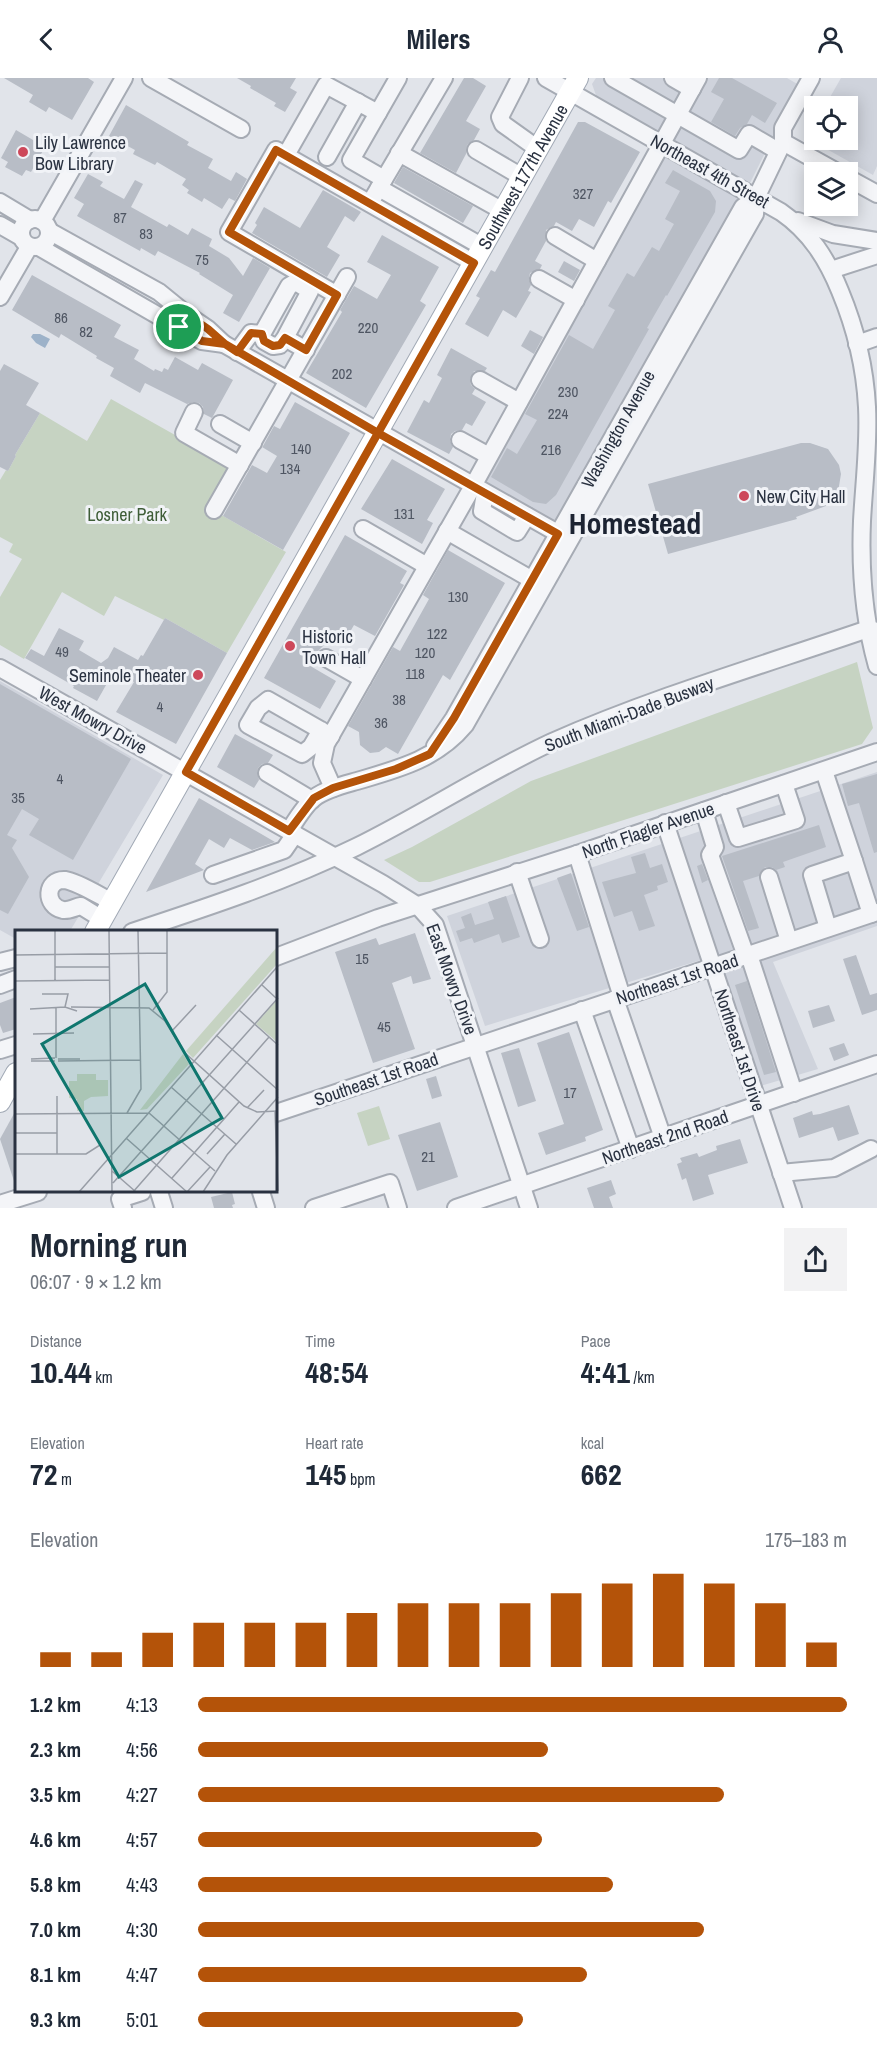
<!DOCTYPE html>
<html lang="en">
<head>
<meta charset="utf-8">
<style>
  :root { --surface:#fff; --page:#f2f2f3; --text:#1f2937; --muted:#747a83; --accent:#b45309 }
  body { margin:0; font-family:"Archivo Narrow",sans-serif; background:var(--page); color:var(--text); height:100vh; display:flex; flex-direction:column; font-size:22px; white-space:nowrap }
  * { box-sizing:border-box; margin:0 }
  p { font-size:20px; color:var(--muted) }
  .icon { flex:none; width:33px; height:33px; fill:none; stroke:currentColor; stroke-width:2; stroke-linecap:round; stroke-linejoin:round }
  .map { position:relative; height:1130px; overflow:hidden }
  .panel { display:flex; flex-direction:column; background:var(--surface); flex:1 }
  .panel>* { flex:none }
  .tools { position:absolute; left:804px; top:18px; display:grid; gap:12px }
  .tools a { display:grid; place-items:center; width:54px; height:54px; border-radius:0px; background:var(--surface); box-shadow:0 3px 15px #0003; font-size:30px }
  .pin { position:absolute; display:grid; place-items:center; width:51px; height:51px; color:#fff; margin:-26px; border:3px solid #fff; border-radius:50%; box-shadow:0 2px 6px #0007 }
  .round { display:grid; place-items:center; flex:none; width:63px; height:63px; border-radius:0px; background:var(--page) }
  .head { display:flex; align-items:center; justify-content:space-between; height:102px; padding:0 30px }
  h1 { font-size:33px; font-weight:800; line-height:45px }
  .figures { display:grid; grid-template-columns:repeat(3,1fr); gap:9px; height:102px; padding:6px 30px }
  .figures div { display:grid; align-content:center }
  .figures b { font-size:30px; font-weight:800 }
  .figures small { font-size:16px; font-weight:400 }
  .figures p { font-size:16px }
  .chart { height:168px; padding:12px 30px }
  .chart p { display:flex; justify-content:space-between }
  .chart svg { width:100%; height:108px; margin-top:6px; stroke:var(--accent); stroke-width:6 }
  ul { padding:0 30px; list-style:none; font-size:20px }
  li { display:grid; grid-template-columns:96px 72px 1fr; align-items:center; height:45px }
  li i { height:15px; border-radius:8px; background:var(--accent) }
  header { display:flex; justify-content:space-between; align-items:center; height:78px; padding:0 30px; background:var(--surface); font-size:27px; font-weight:800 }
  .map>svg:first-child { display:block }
  .built { fill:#cfd3dc }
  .green { fill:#c6d3c2 }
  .water { fill:#9db2c9 }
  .building { fill:#b8bdc6 }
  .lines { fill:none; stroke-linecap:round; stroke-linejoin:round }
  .minor-casing { stroke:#a6abb4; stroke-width:20 }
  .major-casing { stroke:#a1a9b5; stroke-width:22 }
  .minor { stroke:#f4f5f8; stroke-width:16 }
  .major { stroke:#fff; stroke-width:20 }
  .route-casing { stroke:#fff; stroke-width:12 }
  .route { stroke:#b45309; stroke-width:8 }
  .poi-dot { fill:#cd485a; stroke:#f1f3f7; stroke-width:2 }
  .labels { text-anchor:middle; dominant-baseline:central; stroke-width:6; stroke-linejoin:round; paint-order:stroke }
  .number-label { font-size:15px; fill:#4e5562 }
  .poi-label { font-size:18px; fill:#2a3241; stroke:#f1f3f7; text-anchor:start }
  .street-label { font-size:18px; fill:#2a3241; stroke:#f1f3f7 }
  .park-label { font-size:18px; fill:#3e5d37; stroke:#f1f3f7 }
  .town-label { font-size:30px; font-weight:bold; fill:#1c2332; stroke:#f1f3f7 }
  .inset-road { fill:none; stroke:#989da6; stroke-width:1.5 }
  .view { fill:#0f766e; fill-opacity:0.15; stroke:#0f766e; stroke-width:3 }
  .inset-edge { fill:none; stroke:#2a3241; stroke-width:3 }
</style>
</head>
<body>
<header><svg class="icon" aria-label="back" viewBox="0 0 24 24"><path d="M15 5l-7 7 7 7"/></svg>Milers<svg class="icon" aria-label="person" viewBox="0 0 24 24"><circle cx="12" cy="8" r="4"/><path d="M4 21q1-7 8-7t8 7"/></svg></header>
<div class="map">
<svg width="877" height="1130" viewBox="0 0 877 1130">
  <rect width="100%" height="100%" fill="#e1e4ea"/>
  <g class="built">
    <path d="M596 0H787L799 7 750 105 558 447 481 403 672 63 597 20 592 6Z"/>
    <path d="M841 0H877V88L873 97 807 60 814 47V62H848V28H825Z"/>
    <path d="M0 603 163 697 70 853 67 854H16V861L0 852Z"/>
    <path d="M877 694V848L773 884 818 991 743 1013 701 882 485 948 447 838Z"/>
  </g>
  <g class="green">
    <path d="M111 321 232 389 209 430 286 474 227 575 165 540 164 542 115 518 104 538 62 514 24 581 0 567V519L22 481 9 474 13 466 0 459V402L6 392 8 393 16 378 15 377 40 335 87 363Z"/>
    <path d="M857 584 873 650 862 666 430 804H419L384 782 412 769 531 703Z"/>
    <path d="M379 1028 390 1061 368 1068 357 1035Z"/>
  </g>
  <path class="water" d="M33 256H40L50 261 45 270 36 265 31 259Z"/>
  <g class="building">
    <path d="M4 0H88L94 4 72 42 49 29 46 34 29 24 33 17Z"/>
    <path d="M237 0H296L290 10 297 14 285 34 274 28 276 25 250 10 251 8Z"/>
    <path d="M464 0H473L486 8 466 43 480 51 474 62 467 67 466 76 456 95 420 75Z"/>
    <path d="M719 0H732L777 25 765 45 752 37 747 46 740 50 735 58 711 44 724 21 711 14Z"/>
    <path d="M126 27 189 64 187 67 213 81 208 90 231 103 236 94 247 101 235 123 229 120 222 131 204 120 202 124 187 115 189 112 182 107 186 101 157 84 155 87 133 76 135 72 109 58Z"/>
    <path d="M578 44H585L640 74 611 125 608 123 594 149 579 141 572 153 556 144 554 148 546 152V163L535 183 542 187 540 191 530 195 529 200 531 207 528 213 531 214 516 240 503 232 488 259 465 246 480 220 476 218 491 192 495 194Z"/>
    <path d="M16 52 45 69 31 94 26 92 22 98 5 89 8 84 1 80Z"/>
    <path d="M403 89 473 128 463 145 394 105Z"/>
    <path d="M673 92 710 113 716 123 715 134 667 218 666 217 647 250 649 251 556 417 546 426 533 424 491 399 507 370 517 376 537 342 525 336 569 257 593 271 615 232 608 228 627 195 634 199 652 169 659 173 674 146 665 141 680 113 665 105Z"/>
    <path d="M88 96 103 104 100 108 124 121 135 102 143 106 131 129 167 149 169 146 188 157 192 150 212 161 209 168 229 180 243 198 253 180 270 190 239 244 223 235 233 217 199 196 200 195 158 173 155 178 141 170 140 173 77 138 84 126 74 120Z"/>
    <path d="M323 112 361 134 354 144 345 138 327 169 340 177 327 199 252 155 257 147 255 145 264 129 300 150Z"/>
    <path d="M382 157 439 189 420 223 426 227 366 330 306 295 342 234 340 232 354 208 377 221 391 197 367 184Z"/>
    <path d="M564 183 580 192 574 203 558 194Z"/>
    <path d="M32 197 121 247 114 259 139 272 134 281 154 293 155 291 162 294 164 290 168 292 175 279 198 292 202 285 233 302 212 340 204 336 203 329 199 325 193 324 187 326 145 305 140 315 110 298 114 290 96 280 97 278 61 256 59 260 12 232Z"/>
    <path d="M530 252 543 259 534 276 521 268Z"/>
    <path d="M451 270 487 290 485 293H474L470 302 471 307 475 311 472 316 486 324 472 348 466 345 462 352 455 353 451 356 450 363 453 369 449 376 407 354 424 322 429 325 442 300 437 297Z"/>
    <path d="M4 286 39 305 26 327 40 335 15 377 16 378 8 393 0 389V293Z"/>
    <path d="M295 324 350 355 283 472 223 438 252 387 267 395 277 378 262 369 263 368 274 348 280 351Z"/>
    <path d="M801 365H810L828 371 839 387 841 396 838 414 826 428 796 439 797 441 668 476 648 406Z"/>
    <path d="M392 381 445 411 427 442 433 445 422 466 361 431Z"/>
    <path d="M345 457 407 493 400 505 404 507 375 558 354 547 347 559 335 553 328 566 326 565 317 574 312 589 336 603 320 631 264 600Z"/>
    <path d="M448 472 505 505 450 602 443 597 398 676 386 669 379 674 370 675 360 667 359 654 348 648 393 569 400 573 429 521 423 517Z"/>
    <path d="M165 540 227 575 176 666 116 634 134 604 114 593 97 623 73 610 74 608 25 580 31 571 44 578 59 550 84 563 79 572 101 585 108 580 114 569 138 582 141 577 143 578Z"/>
    <path d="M0 606 131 681 73 782 29 757 39 741 22 731 7 757 17 762 12 770 29 799 8 836 0 832Z"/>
    <path d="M235 656 273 677 268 685 262 686 258 690 257 695 259 702 254 710 217 689Z"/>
    <path d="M877 696V774L874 775 859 725 848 728 842 706Z"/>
    <path d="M199 720 275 764 252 772 230 760 224 770 209 761 195 786 204 792 146 814Z"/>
    <path d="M819 747 826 769 783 784 785 789 776 792 772 789H765L759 798 743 803 759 850 748 853 722 778Z"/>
    <path d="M645 775 650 790 662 786 668 804 657 808 658 812 644 817 655 848 639 853 632 833 614 839 602 804 636 795 631 779Z"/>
    <path d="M702 786 708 802 702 805 697 788Z"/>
    <path d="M571 795 589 849 577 853 557 800Z"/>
    <path d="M506 818 520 859 502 865 499 856 474 865 472 860 460 864 456 853 465 850 461 839 471 835 475 847 494 841 488 824Z"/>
    <path d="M415 855 431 901 413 906 411 898 392 905 415 971 373 985 335 874 376 860 379 867Z"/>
    <path d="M856 877 870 917 877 915V932L862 937 843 881Z"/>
    <path d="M747 903 776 994 764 997 735 907Z"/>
    <path d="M16 919V951L3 955 0 947V925Z"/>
    <path d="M829 927 835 943 813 950 808 933Z"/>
    <path d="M569 954 603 1052 585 1059 586 1063 546 1077 538 1055 564 1046 537 965Z"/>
    <path d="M844 965 849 977 834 983 829 970Z"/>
    <path d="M519 970 536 1023 518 1029 501 975Z"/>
    <path d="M436 998 442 1018 432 1021 426 1001Z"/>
    <path d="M849 1027 859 1056 838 1063 833 1049 799 1060 793 1040 812 1033 813 1037 820 1036Z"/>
    <path d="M16 1032V1106H15L0 1061Z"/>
    <path d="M440 1044 458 1099 417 1113 398 1057Z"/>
    <path d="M740 1061 748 1085 708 1097 714 1116 693 1123 686 1100 682 1102 677 1086 682 1084 680 1080 697 1075 699 1079 717 1072 716 1068Z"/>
    <path d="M611 1102 616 1116 609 1119 613 1130H594L587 1110Z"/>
    <path d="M232 1114 235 1126 232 1127 233 1130H214L211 1119Z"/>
  </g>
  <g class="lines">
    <g class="minor-casing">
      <g id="minor">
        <path d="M151 0 241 51"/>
        <path d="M520 0 500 39 503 46 538 71"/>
        <path d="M546 0 781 134C810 154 827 181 840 213 855 249 865 289 867 329 869 367 864 405 862 443 860 491 864 542 877 588"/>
        <path d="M613 0 739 72 749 56 778 73"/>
        <path d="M673 0 692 11"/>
        <path d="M783 64 837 94"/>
        <path d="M476 72 522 99"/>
        <path d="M399 75 503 133"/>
        <path d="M286 77 326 7 378 35"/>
        <path d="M327 79 358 24"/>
        <path d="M848 100 877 116"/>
        <path d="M384 101 351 82 398 0"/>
        <path d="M379 110 483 169"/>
        <path d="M0 124 30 142"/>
        <path d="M370 125 444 0"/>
        <circle cx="35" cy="155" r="14"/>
        <path d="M42 143 124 0"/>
        <path d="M798 143 833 156 877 163"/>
        <path d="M0 147 21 159"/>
        <path d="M49 153 159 214 186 236 208 251 224 266 568 461"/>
        <path d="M555 158 597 183"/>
        <path d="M39 169 202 263 224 266"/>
        <path d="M831 192 877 177"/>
        <path d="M539 201 576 222"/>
        <path d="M337 217 229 154 276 72 474 185"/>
        <path d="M0 219 29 169"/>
        <path d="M285 260 280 267 273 268 264 263 262 256 289 208 296 204 310 213 285 260 306 272"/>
        <path d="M857 266 877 259"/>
        <path d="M237 274 251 255 262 256"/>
        <path d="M480 302 519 324"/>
        <path d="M194 334 184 355 240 387"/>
        <path d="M220 346 253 365"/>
        <path d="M460 362 489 378"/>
        <path d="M485 415 482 433 517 454 527 438"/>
        <path d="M214 432 347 199"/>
        <path d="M363 451 427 488"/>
        <path d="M447 453 541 507"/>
        <path d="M326 580 363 601"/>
        <path d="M0 590 383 806 418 828 435 847 529 1130"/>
        <path d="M321 652 311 669 302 676 248 647 258 630 268 622 331 658"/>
        <path d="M435 668 454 640 743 129 756 120"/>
        <path d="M824 693 854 783"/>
        <path d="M267 695 312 722"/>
        <path d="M333 710 322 685 326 666 473 408 698 0"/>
        <path d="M726 725 738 760 796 742 784 706"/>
        <path d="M704 733 715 769 710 777 746 878"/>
        <path d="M665 745 793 1130"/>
        <path d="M289 753C296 742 304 728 314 720 326 711 343 707 357 703 398 691 437 681 465 647L752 141 755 136 756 120 783 64V50L811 0"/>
        <path d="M577 776 622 919"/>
        <path d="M517 794 540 861"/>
        <path d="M213 797 284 772 295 756"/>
        <path d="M769 799 789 863"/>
        <path d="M102 841 81 828C75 829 69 833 63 832 44 828 45 801 65 802 78 804 100 818 112 824"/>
        <path d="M828 850 812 797 854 783 871 836"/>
        <path d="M132 854C208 829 284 804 356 769 423 736 485 695 552 664 654 619 763 587 868 551L877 553"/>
        <path d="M749 877 794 1015"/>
        <path d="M276 879 378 840 577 776 877 674"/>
        <path d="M0 884 16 880"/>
        <path d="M0 907 16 901"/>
        <path d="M615 921 663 1060"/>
        <path d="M582 932 631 1071"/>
        <path d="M0 972 16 967"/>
        <path d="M276 1035 877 834"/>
        <path d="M781 1095 834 1090 871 1071"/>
        <path d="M159 1114 164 1130"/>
        <path d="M261 1114 266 1130"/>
        <path d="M0 1126 38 1114"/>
        <path d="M123 1130 120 1121 142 1114"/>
        <path d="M314 1130 390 1105 398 1130"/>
        <path d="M456 1130 877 986"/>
      </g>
    </g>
    <g class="major-casing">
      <g id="major">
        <path id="s1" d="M95 854 578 0"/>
        <path d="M0 1024 16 995"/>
      </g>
    </g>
    <use href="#minor" class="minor"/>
    <use href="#major" class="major"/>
  </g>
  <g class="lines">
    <g class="route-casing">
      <path id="route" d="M179 249 202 263 225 266 378 355 186 694 289 753 314 720 333 710 396 691 430 676 454 640 558 456 378 355 474 185 276 72 229 154 337 217 306 272 285 260 280 267 273 268 264 263 262 256 251 255 237 274 225 266 208 251 186 236 179 249"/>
    </g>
    <use href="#route" class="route"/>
  </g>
  <g class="poi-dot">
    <circle cx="23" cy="74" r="6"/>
    <circle cx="744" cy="418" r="6"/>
    <circle cx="290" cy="568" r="6"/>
    <circle cx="198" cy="597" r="6"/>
  </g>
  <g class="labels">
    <g class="number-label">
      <text x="583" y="115">327</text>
      <text x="120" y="139">87</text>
      <text x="146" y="155">83</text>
      <text x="202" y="181">75</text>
      <text x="61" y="239">86</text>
      <text x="368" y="249">220</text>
      <text x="86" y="253">82</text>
      <text x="342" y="295">202</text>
      <text x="568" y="313">230</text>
      <text x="558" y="335">224</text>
      <text x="301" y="370">140</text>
      <text x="551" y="371">216</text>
      <text x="290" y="390">134</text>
      <text x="404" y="435">131</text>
      <text x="458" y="518">130</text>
      <text x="437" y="555">122</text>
      <text x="62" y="573">49</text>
      <text x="425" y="574">120</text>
      <text x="415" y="595">118</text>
      <text x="399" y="621">38</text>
      <text x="160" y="628">4</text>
      <text x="381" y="644">36</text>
      <text x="60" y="700">4</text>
      <text x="18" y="719">35</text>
      <text x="362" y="880">15</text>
      <text x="384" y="948">45</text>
      <text x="570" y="1014">17</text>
      <text x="428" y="1078">21</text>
    </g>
    <g class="poi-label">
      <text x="35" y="64">Lily Lawrence<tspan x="35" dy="21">Bow Library</tspan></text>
      <text x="756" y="418">New City Hall</text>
      <text x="302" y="558">Historic<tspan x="302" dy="21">Town Hall</tspan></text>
      <text x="186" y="597" text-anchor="end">Seminole Theater</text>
    </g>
    <g class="street-label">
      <text transform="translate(710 93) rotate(29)">Northeast 4th Street</text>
      <text stroke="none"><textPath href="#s1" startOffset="868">Southwest 177th Avenue</textPath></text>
      <text transform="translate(618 351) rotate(-61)">Washington Avenue</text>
      <text transform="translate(629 636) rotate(-21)">South Miami-Dade Busway</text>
      <text transform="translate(93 642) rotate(29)">West Mowry Drive</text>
      <text transform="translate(648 752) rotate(-19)">North Flagler Avenue</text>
      <text transform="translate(452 901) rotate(70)">East Mowry Drive</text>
      <text transform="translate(677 901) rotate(-18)">Northeast 1st Road</text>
      <text transform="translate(740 972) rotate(72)">Northeast 1st Drive</text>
      <text transform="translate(376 1001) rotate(-19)">Southeast 1st Road</text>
      <text transform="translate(665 1059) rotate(-19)">Northeast 2nd Road</text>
    </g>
    <g class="park-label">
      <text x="127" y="436">Losner Park</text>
    </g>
    <g class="town-label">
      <text x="635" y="445">Homestead</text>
    </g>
  </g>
  <g transform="translate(15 852)">
    <rect width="262" height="262" fill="#e1e4ea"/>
    <path d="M262 17V34L178 128 171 121ZM262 70V112L241 94ZM168 124 174 134 132 179 125 180ZM62 144H81V150H93V166L76 167 69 171V181H62V169L54 168V151H62Z" fill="#c6d3c2"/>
    <path class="inset-road" d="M40 1V51M94 1 97 262M0 25 152 23M40 37H95M0 51 95 50M247 55 261 68M27 64H53L50 77M56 77 134 78 150 91 169 122 229 176 242 182 263 181M15 79 50 77 62 81M138 80 152 62V1M224 80 263 115M156 102 181 75M18 104 59 103M201 105 263 160M41 128V77M16 129 40 128M43 129H65M16 131H40M43 131 126 130M156 157 221 214M42 166V224M232 178 249 160M260 181 263 261M112 183 126 159 123 1M0 184 134 183 200 241M0 203H42M111 208 172 262 195 237M0 224H71L85 215M192 224 210 204M97 241 121 262M157 248 224 172M98 253 263 68M64 262 263 36M118 262 254 107M188 262 212 225 263 167"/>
    <path class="view" d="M130 54 207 188 104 247 27 114Z"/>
    <rect width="262" height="262" class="inset-edge"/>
  </g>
</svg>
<div class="tools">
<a><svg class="icon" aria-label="locate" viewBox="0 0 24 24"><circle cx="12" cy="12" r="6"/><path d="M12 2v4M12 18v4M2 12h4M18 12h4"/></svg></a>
<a><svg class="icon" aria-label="layers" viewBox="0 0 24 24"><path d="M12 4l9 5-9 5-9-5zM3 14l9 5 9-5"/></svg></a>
</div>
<div class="pin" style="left:179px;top:249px;background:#1e9e55"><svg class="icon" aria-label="arrive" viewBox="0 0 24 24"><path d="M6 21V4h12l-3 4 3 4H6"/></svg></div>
</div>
<section class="panel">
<div class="head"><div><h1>Morning run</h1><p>06:07 · 9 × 1.2 km</p></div><a class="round"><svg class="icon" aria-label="share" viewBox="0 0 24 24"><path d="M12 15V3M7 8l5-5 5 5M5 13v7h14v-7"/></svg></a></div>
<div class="figures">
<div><p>Distance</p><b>10.44<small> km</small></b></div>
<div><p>Time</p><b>48:54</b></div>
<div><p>Pace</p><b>4:41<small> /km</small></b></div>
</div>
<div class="figures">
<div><p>Elevation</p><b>72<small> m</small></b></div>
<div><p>Heart rate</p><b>145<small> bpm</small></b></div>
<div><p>kcal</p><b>662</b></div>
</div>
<div class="chart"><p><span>Elevation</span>175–183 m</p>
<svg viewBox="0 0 160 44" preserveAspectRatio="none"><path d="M5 44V38M15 44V38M25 44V30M35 44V26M45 44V26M55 44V26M65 44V22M75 44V18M85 44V18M95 44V18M105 44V14M115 44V10M125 44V6M135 44V10M145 44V18M155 44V34"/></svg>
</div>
<ul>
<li><b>1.2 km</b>4:13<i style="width:100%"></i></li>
<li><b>2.3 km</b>4:56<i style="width:54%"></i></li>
<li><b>3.5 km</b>4:27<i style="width:81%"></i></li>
<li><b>4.6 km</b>4:57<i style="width:53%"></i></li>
<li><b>5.8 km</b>4:43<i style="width:64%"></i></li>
<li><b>7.0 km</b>4:30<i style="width:78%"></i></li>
<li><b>8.1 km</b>4:47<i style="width:60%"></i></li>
<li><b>9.3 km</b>5:01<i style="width:50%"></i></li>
</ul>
</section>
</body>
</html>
